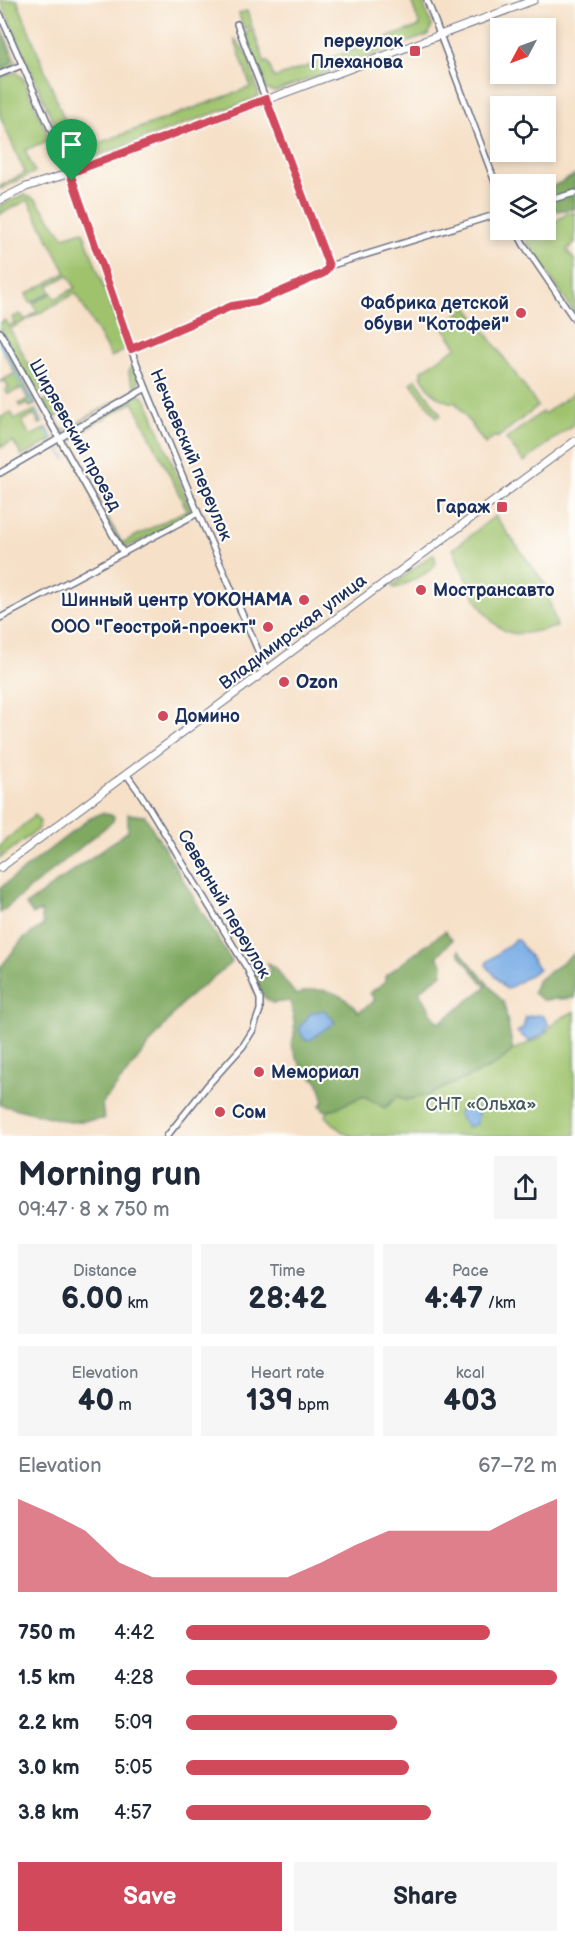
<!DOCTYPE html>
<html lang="en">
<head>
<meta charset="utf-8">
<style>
  :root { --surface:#fff; --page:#f6f6f7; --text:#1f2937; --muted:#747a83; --accent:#d1495b }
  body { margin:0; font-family:"Balsamiq Sans",sans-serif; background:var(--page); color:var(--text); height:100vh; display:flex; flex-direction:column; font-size:22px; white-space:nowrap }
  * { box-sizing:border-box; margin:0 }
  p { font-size:20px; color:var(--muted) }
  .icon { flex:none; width:33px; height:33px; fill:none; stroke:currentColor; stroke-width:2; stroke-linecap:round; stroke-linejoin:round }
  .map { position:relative; height:1136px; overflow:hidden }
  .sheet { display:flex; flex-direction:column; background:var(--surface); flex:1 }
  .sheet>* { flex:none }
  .needle { width:39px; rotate:229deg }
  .tools { position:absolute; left:490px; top:18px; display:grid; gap:12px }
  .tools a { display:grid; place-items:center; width:66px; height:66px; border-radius:0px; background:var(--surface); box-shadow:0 3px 9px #0003; font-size:30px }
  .pin { position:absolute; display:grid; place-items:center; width:51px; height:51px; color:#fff; margin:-62px -26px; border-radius:50% 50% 50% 0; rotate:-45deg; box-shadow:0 0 6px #0007 }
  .pin .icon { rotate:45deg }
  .round { display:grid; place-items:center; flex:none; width:63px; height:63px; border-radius:0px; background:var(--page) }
  .overview { display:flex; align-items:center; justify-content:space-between; height:102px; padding:0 18px }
  h1 { font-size:33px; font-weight:800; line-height:45px }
  .metrics { display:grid; grid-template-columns:repeat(3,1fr); gap:9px; height:102px; padding:6px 18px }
  .metrics div { display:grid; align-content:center; border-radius:0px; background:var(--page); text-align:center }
  .metrics b { font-size:30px; font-weight:800 }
  .metrics small { font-size:16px; font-weight:400 }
  .metrics p { font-size:16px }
  .chart { height:168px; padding:12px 18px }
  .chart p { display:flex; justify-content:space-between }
  .chart svg { width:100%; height:108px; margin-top:6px; fill:var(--accent); opacity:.7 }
  .button { display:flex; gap:12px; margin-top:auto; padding:12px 18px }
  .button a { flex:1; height:69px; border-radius:0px; background:var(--accent); color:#fff; font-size:24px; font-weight:800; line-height:69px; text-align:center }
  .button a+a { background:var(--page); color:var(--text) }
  ul { padding:0 18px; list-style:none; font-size:20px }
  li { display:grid; grid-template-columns:96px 72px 1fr; align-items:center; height:45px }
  li i { height:15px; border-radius:8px; background:var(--accent) }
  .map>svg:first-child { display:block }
  .green { fill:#9fc36d; stroke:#5d7966; stroke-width:1.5 }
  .forest { fill:#7fa960; stroke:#4d6c5f; stroke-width:1.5 }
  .water { fill:#79ade6; stroke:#4a6ea2; stroke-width:1.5 }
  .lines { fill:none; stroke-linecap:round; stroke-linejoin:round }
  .stream { stroke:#79ade6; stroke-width:2 }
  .minor-casing { stroke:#686d83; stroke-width:8 }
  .tertiary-casing { stroke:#686d83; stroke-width:9 }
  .minor { stroke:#fff; stroke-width:5 }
  .tertiary { stroke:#fff; stroke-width:7 }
  .route-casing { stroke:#fff; stroke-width:12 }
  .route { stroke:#d1495b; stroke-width:8 }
  .poi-dot { fill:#d1495b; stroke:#fdfcf7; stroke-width:2 }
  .labels { text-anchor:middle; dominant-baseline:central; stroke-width:4.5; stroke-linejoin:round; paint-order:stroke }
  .poi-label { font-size:18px; font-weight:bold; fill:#1b2f5e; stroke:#fdfcf7; text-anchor:end }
  .street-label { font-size:18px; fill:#1b2f5e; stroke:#fdfcf7 }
  .park-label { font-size:18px; fill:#435b62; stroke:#fdfcf7 }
</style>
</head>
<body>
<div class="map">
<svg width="575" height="1136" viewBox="0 0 575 1136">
  <rect width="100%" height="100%" fill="#fdfcf7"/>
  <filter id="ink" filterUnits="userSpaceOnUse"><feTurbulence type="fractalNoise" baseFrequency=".0167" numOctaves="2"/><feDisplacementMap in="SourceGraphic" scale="12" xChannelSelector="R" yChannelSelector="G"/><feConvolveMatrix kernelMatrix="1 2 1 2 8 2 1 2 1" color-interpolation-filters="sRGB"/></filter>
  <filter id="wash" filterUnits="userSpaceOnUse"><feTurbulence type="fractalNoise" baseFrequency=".008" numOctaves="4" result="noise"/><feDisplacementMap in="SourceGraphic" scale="24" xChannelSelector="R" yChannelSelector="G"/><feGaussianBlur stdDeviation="1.35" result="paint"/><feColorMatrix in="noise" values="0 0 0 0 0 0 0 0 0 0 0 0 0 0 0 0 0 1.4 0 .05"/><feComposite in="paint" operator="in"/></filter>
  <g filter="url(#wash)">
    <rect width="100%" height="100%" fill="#f6e0c7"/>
    <g class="green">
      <path d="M0 0H17L77 151 251 87 234 38 247 54 259 95 256 98 75 164 69 158Z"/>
      <path d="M411 0H422L432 26 428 35 274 92 265 89C259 77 244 43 247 32L253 29 265 63 268 62 274 78 420 26Z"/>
      <path d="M247 11 252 26 243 29 239 13Z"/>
      <path d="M0 23 16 62 12 67 0 72V68L10 64C12 49 0 38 0 23Z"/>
      <path d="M16 72 23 78 50 140 25 150 35 172 0 189V186L25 173 0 116V77Z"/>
      <path d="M25 195 36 200 64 237 83 231 126 347 125 350 111 357 76 293 10 329 30 367 33 366 46 390 37 395 0 328V323L5 320 9 326 15 323 12 318 20 314 26 320 37 311 33 303 52 293 55 299 75 288 68 275 48 286 51 292 30 303 26 294 66 273 28 200 0 214V205Z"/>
      <path d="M546 212 556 221 568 213H575V243L567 250 575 261V314L519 230H546Z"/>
      <path d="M468 307 538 406 497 438 495 436 485 444 456 403C437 401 431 392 421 376L423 374 421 371 457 347 442 325Z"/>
      <path d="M0 339 36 404 30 407 28 404 21 407 19 404 28 399 22 388 8 394 5 390 9 388 5 381 0 382 15 373 0 345Z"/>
      <path d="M132 367 135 370 139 382 136 387C131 383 128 375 129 369Z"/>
      <path d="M416 379 441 415 437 418 411 383Z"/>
      <path d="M575 392V423L524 462 506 439 542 412 544 414Z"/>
      <path d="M130 393 63 432 56 429 47 412 49 411 44 401 50 399 57 412 64 408 66 412 54 418 63 431Z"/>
      <path d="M137 395 143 396 147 401 192 512 190 516 124 549 104 516 106 515 122 543 187 510 133 402 71 437 70 441 101 504 98 505 67 441 70 435Z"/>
      <path d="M36 410 42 423 39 424 35 415 22 421 30 436 47 428 53 440 22 456 13 441 0 448V418L11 412 15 419Z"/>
      <path d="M495 516 548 588 550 603 557 627C544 629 524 636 511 633 482 625 464 574 453 549Z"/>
      <path d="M431 555H434C435 559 437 562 435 565 431 573 407 583 399 587L394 588 392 586Z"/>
      <path d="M35 815 40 822 38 829 0 858V845Z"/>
      <path d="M575 1011V1136H351L341 1131 326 1116 328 1111 364 1096H398L405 1100 428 1095 497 1064 513 1050 542 1037 557 1020Z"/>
    </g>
    <g class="forest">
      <path d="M0 29 12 59 10 64 0 68Z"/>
      <path d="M575 175V209L556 211 547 209 546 190Z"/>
      <path d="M102 813 111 815 114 817 113 821 0 913V888L89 819Z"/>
      <path d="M128 814 145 816 232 962 184 1001 102 1104 104 1119 70 1122 0 1105V968L22 940 43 925 41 911 33 914 26 905 128 831Z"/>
      <path d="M445 931 452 940 437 957 443 965 442 974 419 991C425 999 433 1018 439 1023L486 987 459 954V950L504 1003 513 1050 497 1064 428 1095 405 1100 398 1096 385 1108 364 1096 328 1111 324 1110 320 1105 324 1101 318 1081C303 1075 297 1059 291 1044 298 1033 293 1014 290 1001L272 1003 263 996 255 976 270 973 268 963 275 968 296 995C319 984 344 992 359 1012L375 1000 370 993 385 982V976Z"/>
      <path d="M575 953V998L543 1000 533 993 537 981Z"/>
    </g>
    <g class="water">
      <path d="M515 940H518L539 969 508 989 505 988 486 965 487 962Z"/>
      <path d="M324 1010 335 1022 310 1040 304 1039 299 1028 311 1013Z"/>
      <path d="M537 1015 543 1016 549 1025 543 1034 529 1041 517 1032 523 1028 526 1017Z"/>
      <path d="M466 1104 474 1105 478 1113 477 1124 468 1127 458 1114Z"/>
    </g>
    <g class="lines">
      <g class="stream">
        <path d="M0 343 13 367"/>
        <path d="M15 372 33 404"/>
        <path d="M36 411 42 421"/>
        <path d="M46 429 52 439"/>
        <path d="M56 446 66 459"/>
      </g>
    </g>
  </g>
  <g filter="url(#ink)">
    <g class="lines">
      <g class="minor-casing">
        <g id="minor">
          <path d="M427 0 501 198"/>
          <path d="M0 14 66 164 131 349 146 388 198 513 267 671"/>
          <path d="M237 24 329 266"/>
          <path d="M0 74 22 65"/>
          <path d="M546 201 575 193"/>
          <path d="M516 230 524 245 575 320"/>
          <path d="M0 332 123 553"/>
          <path d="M131 349 232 306 257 302 324 273 329 266 501 213"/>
          <path d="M0 473 146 388"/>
          <path d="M0 618 198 513"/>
          <path d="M127 775 142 796 248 970 260 999V1010L253 1030 243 1046 207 1086 167 1136"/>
        </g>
      </g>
      <g class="tertiary-casing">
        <g id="tertiary">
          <path d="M0 200 26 187 70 173 534 0"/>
          <path d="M0 868 575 441"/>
        </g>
      </g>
      <use href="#minor" class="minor"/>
      <use href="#tertiary" class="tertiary"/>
    </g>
  </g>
  <g class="lines" filter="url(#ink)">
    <g class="route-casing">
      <path id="route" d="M266 99 329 266 324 273 257 302 232 306 131 349 70 173Z"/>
    </g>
    <use href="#route" class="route"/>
  </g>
  <g class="poi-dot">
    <rect x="409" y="45" width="12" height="12" rx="3"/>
    <circle cx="521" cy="313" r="6"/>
    <rect x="496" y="501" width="12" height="12" rx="3"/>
    <circle cx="421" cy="590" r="6"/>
    <circle cx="304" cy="600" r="6"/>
    <circle cx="268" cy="627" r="6"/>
    <circle cx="284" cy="682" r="6"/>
    <circle cx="163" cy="716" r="6"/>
    <circle cx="259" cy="1072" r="6"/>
    <circle cx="220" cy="1112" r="6"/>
  </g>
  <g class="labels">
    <g class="poi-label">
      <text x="403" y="41">переулок<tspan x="403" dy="21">Плеханова</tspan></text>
      <text x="509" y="303">Фабрика детской<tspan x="509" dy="21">обуви "Котофей"</tspan></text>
      <text x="490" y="507">Гараж</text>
      <text x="433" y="590" text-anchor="start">Мострансавто</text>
      <text x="292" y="600">Шинный центр YOKOHAMA</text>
      <text x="256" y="627">ООО "Геострой-проект"</text>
      <text x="296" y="682" text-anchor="start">Ozon</text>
      <text x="175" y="716" text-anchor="start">Домино</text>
      <text x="271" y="1072" text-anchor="start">Мемориал</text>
      <text x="232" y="1112" text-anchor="start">Сом</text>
    </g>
    <g class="street-label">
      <text transform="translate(75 435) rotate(61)">Ширяевский проезд</text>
      <text transform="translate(191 455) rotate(67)">Нечаевский переулок</text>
      <text transform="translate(293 632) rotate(-37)">Владимирская улица</text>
      <text transform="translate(224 904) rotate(60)">Северный переулок</text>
    </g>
    <g class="park-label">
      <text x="481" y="1104">СНТ «Ольха»</text>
    </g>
  </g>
</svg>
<div class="tools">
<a><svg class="needle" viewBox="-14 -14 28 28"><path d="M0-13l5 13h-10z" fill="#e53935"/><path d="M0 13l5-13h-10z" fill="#747a83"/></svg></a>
<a><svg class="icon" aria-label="locate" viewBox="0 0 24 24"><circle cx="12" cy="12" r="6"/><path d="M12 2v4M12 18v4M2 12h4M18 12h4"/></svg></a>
<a><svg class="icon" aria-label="layers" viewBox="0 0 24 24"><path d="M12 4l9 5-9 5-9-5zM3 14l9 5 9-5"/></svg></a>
</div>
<div class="pin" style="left:72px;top:181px;background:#1e9e55"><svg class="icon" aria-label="arrive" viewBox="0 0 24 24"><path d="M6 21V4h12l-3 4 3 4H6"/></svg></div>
</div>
<section class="sheet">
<div class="overview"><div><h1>Morning run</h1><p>09:47 · 8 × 750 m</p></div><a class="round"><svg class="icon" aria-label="share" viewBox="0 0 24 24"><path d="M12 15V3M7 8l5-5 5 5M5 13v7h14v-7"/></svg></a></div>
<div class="metrics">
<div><p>Distance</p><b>6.00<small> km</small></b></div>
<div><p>Time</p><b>28:42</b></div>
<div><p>Pace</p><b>4:47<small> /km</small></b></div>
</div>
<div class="metrics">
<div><p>Elevation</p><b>40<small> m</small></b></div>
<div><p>Heart rate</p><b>139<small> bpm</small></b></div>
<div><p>kcal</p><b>403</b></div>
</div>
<div class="chart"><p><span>Elevation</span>67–72 m</p>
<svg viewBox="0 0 160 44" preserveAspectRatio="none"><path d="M0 44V6L10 12L20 19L30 32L40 38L50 38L60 38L70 38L80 38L90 32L100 25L110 19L120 19L130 19L140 19L150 12L160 6V44z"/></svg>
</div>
<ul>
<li><b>750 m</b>4:42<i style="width:82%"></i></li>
<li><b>1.5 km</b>4:28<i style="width:100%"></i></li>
<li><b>2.2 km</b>5:09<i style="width:57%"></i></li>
<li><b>3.0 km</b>5:05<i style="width:60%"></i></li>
<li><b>3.8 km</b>4:57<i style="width:66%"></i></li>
</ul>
<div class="button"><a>Save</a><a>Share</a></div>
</section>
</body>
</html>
